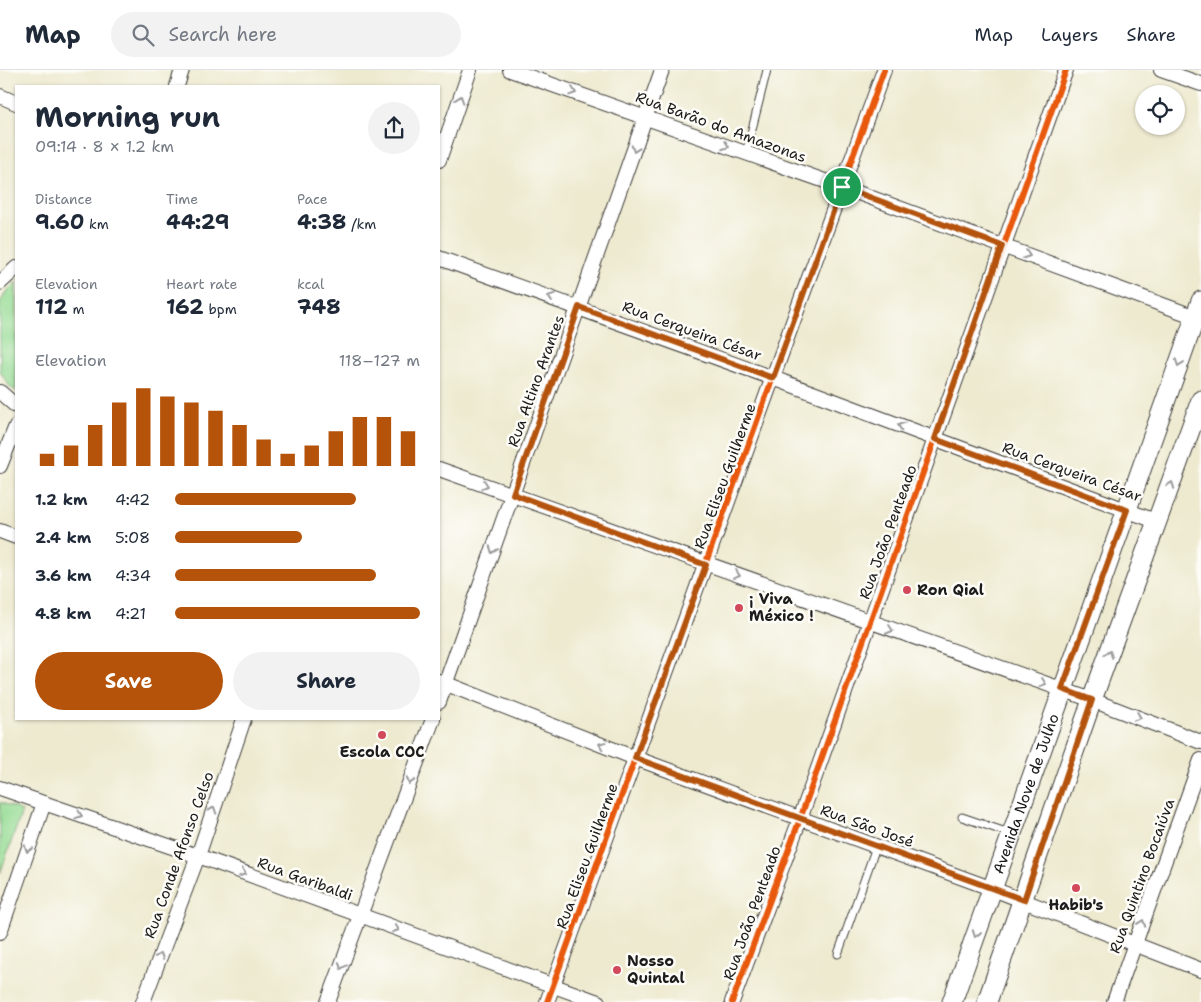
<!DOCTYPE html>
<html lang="en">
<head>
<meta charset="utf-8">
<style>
  :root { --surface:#fff; --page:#f2f2f3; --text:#1f2937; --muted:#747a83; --line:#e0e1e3; --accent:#b45309 }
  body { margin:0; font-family:"Shantell Sans",sans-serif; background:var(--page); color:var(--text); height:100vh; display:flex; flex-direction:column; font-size:19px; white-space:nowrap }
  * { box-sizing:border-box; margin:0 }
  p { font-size:16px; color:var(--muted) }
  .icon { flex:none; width:28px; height:28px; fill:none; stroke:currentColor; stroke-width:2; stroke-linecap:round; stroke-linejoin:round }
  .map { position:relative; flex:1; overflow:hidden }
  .panel { position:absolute; left:15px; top:15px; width:425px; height:635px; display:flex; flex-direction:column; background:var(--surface); border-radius:0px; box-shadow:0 1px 4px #0004 }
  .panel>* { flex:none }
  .fabs { position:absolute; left:1135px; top:15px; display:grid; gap:10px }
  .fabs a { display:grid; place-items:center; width:50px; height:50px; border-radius:50%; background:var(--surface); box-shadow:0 1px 4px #0004; font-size:25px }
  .pin { position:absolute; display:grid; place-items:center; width:42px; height:42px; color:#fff; margin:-21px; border:2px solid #fff; border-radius:50%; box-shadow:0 1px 5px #0007 }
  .round { display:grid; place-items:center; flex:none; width:52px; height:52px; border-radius:26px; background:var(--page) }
  .summary { display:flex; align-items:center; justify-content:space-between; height:85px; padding:0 20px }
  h1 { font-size:28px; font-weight:700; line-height:38px }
  .figures { display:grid; grid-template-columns:repeat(3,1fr); gap:8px; height:85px; padding:5px 20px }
  .figures div { display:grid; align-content:center }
  .figures b { font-size:21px; font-weight:700 }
  .figures small { font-size:14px; font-weight:400 }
  .figures p { font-size:14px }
  .chart { height:140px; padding:10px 20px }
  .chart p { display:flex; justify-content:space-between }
  .chart svg { width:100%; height:90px; margin-top:5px; stroke:var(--accent); stroke-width:6 }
  .cta { display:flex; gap:10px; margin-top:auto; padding:10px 20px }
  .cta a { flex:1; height:58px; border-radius:30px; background:var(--accent); color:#fff; font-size:20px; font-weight:700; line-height:58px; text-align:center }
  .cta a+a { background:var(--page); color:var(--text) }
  ul { padding:0 20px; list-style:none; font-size:16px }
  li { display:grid; grid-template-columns:80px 60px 1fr; align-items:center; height:38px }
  li i { height:12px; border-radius:6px; background:var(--accent) }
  header { display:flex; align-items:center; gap:30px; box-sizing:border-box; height:70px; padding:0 25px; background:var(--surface); border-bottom:1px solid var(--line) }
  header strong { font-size:24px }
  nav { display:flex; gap:28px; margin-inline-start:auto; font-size:18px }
  .search { width:350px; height:45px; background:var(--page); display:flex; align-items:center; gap:12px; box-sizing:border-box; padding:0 18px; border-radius:28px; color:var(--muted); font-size:19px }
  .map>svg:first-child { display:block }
  .green { fill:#97dc95; stroke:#5a7c58 }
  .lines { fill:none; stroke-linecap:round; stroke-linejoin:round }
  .lane-casing { stroke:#3c3b37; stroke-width:9 }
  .street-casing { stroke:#3c3b37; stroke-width:16 }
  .secondary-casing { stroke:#3c3b37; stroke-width:21 }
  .lane { stroke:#fff; stroke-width:7 }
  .street { stroke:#fff; stroke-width:14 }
  .secondary { stroke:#fff; stroke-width:19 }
  .cycleway-casing { stroke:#fdfcf7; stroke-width:9 }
  .cycleway { stroke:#e8590c; stroke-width:6 }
  .oneway { stroke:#999 }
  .route-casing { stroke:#fff; stroke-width:10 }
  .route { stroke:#b45309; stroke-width:6 }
  .poi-dot { fill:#d1495b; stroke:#fdfcf7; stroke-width:2 }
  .labels { text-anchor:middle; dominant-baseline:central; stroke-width:5; stroke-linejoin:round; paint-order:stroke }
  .street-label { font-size:15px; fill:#1c1c1c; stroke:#fdfcf7 }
  .poi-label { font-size:15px; font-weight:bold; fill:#1c1c1c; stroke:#fdfcf7; text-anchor:start }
</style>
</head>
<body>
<header>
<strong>Map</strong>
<div class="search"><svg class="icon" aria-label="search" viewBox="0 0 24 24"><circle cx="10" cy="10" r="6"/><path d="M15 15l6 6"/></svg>Search here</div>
<nav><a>Map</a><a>Layers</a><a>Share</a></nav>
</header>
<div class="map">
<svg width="1201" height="932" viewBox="0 0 1201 932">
  <rect width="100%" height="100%" fill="#fdfcf7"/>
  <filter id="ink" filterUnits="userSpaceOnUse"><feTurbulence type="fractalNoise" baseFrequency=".02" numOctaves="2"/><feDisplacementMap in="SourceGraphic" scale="10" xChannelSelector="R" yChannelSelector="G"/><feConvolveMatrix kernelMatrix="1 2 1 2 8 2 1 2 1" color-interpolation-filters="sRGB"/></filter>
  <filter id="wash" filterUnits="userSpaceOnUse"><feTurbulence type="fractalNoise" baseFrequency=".0096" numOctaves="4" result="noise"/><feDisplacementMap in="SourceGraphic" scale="20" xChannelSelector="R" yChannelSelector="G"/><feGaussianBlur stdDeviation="1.12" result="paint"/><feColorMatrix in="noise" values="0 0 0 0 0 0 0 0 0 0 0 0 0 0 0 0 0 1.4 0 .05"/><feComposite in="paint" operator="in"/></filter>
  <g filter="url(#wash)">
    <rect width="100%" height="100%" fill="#eeead0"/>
    <g class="green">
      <path d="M16 212V321L10 317 0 301V233L6 222Z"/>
      <path d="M0 732 22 741 0 804Z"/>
    </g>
  </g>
  <g filter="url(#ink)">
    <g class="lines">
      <g class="lane-casing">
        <g id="lane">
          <path d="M746 83 767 0"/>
          <path d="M962 747 1012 764"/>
          <path d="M838 884 876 777"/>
        </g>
      </g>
      <g class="street-casing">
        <g id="street">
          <path d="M510 0 842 117 1201 249"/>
          <path d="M1161 0 1201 14"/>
          <path d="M177 16 182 0"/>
          <path d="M0 26 16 33"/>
          <path d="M439 90 470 0"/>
          <path d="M439 188 773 308 1158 452"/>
          <path d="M0 213 16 198"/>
          <path d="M0 322 16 336"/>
          <path d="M0 396 16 356"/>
          <path d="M439 399 1092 630 1201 672"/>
          <path d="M0 461 16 467"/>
          <path d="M439 611 635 688 993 819 1201 900"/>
          <path d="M439 632 662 0"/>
          <path d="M0 718 198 786 598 932"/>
          <path d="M0 862 44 733"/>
          <path d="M143 932 198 786 244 649"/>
          <path d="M328 932 433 649"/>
          <path d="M547 932 884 0"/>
          <path d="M732 932 800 749 1066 0"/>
          <path d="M1114 932 1201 690"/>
        </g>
      </g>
      <g class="secondary-casing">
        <g id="secondary">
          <path id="s1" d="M952 932 1201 231"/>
          <path d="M987 932 1092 630 1201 330"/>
        </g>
      </g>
      <use href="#lane" class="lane"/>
      <use href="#street" class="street"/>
      <use href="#secondary" class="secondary"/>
      <g class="cycleway-casing">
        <g id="cycleway">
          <path d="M547 932 884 0"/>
          <path d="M732 932 800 749 1066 0"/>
        </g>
      </g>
      <use href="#cycleway" class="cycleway"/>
    </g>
    <defs><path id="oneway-chevron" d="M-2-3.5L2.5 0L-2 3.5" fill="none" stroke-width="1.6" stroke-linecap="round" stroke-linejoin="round" transform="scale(1.25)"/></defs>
    <g class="oneway">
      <use href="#oneway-chevron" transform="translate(573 22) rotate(19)"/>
      <use href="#oneway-chevron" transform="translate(460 29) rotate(-71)"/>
      <use href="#oneway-chevron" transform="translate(726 76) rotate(20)"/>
      <use href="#oneway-chevron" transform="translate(635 79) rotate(109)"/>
      <use href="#oneway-chevron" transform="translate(1027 185) rotate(20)"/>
      <use href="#oneway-chevron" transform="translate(551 227) rotate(-161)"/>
      <use href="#oneway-chevron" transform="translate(1179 293) rotate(109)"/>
      <use href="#oneway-chevron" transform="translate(901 356) rotate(-159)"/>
      <use href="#oneway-chevron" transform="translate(485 415) rotate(19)"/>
      <use href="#oneway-chevron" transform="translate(1171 415) rotate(-70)"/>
      <use href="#oneway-chevron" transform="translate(493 480) rotate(110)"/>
      <use href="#oneway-chevron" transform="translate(737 505) rotate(19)"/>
      <use href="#oneway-chevron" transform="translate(890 560) rotate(19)"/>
      <use href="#oneway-chevron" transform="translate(1109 584) rotate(-70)"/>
      <use href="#oneway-chevron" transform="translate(1043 613) rotate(19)"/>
      <use href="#oneway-chevron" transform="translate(1138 647) rotate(21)"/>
      <use href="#oneway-chevron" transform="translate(602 675) rotate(-158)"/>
      <use href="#oneway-chevron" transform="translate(410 711) rotate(110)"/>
      <use href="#oneway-chevron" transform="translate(213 740) rotate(-71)"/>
      <use href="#oneway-chevron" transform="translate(79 745) rotate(19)"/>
      <use href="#oneway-chevron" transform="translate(28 779) rotate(109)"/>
      <use href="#oneway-chevron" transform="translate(243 803) rotate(20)"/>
      <use href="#oneway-chevron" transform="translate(1142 853) rotate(-70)"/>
      <use href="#oneway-chevron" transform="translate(396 859) rotate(20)"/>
      <use href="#oneway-chevron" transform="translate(976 864) rotate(110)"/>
      <use href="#oneway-chevron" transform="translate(160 886) rotate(-70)"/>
      <use href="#oneway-chevron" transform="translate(342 896) rotate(111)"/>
    </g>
  </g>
  <g class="lines" filter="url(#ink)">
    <g class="route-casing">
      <path id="route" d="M842 117 1002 176 935 369 1127 440 1062 619 1092 630 1024 830 635 688 706 495 513 424 579 237 773 308Z"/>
    </g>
    <use href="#route" class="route"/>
  </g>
  <g class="poi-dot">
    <circle cx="907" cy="520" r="5"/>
    <circle cx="739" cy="538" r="5"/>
    <circle cx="382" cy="665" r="5"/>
    <circle cx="1076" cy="818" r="5"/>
    <circle cx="617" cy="900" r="5"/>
  </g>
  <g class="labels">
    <g class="street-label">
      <text transform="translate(721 57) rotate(20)">Rua Barão do Amazonas</text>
      <text transform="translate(692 261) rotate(20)">Rua Cerqueira César</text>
      <text transform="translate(536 311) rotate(-70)">Rua Altino Arantes</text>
      <text transform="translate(1072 402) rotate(20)">Rua Cerqueira César</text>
      <text transform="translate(725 406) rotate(-70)">Rua Eliseu Guilherme</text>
      <text transform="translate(888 462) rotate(-70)">Rua João Penteado</text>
      <text stroke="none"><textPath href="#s1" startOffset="221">Avenida Nove de Julho</textPath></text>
      <text transform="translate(867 756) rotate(20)">Rua São José</text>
      <text transform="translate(179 785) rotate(-70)">Rua Conde Afonso Celso</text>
      <text transform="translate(587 786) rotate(-70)">Rua Eliseu Guilherme</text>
      <text transform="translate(1142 806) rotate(-70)">Rua Quintino Bocaiúva</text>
      <text transform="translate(305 809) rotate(20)">Rua Garibaldi</text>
      <text transform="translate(752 843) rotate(-70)">Rua João Penteado</text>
    </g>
    <g class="poi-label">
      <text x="917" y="520">Ron Qial</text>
      <text x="749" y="529">¡ Viva<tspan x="749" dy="17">México !</tspan></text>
      <text x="382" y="682" text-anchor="middle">Escola COC</text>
      <text x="1076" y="835" text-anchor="middle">Habib's</text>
      <text x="627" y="891">Nosso<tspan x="627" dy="17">Quintal</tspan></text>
    </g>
  </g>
</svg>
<div class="fabs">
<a><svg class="icon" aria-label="locate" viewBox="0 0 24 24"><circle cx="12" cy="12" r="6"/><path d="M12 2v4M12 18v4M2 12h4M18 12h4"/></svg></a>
</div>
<div class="pin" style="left:842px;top:117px;background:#1e9e55"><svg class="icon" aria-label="arrive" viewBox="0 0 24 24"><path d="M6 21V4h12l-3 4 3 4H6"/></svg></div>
<section class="panel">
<div class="summary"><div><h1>Morning run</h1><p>09:14 · 8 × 1.2 km</p></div><a class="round"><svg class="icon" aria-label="share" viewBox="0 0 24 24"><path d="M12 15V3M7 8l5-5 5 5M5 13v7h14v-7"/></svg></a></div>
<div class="figures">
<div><p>Distance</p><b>9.60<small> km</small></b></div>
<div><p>Time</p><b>44:29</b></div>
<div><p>Pace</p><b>4:38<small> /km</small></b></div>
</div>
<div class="figures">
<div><p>Elevation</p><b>112<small> m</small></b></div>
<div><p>Heart rate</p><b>162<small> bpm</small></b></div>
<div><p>kcal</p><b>748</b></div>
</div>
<div class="chart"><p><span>Elevation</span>118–127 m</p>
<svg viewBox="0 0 160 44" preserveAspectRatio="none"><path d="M5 44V38M15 44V34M25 44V24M35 44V13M45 44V6M55 44V10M65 44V13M75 44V17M85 44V24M95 44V31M105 44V38M115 44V34M125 44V27M135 44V20M145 44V20M155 44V27"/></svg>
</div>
<ul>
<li><b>1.2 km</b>4:42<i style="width:74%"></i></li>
<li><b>2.4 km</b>5:08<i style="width:52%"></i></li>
<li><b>3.6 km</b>4:34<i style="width:82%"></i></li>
<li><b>4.8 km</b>4:21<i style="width:100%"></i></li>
</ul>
<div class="cta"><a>Save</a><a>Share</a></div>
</section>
</div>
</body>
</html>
